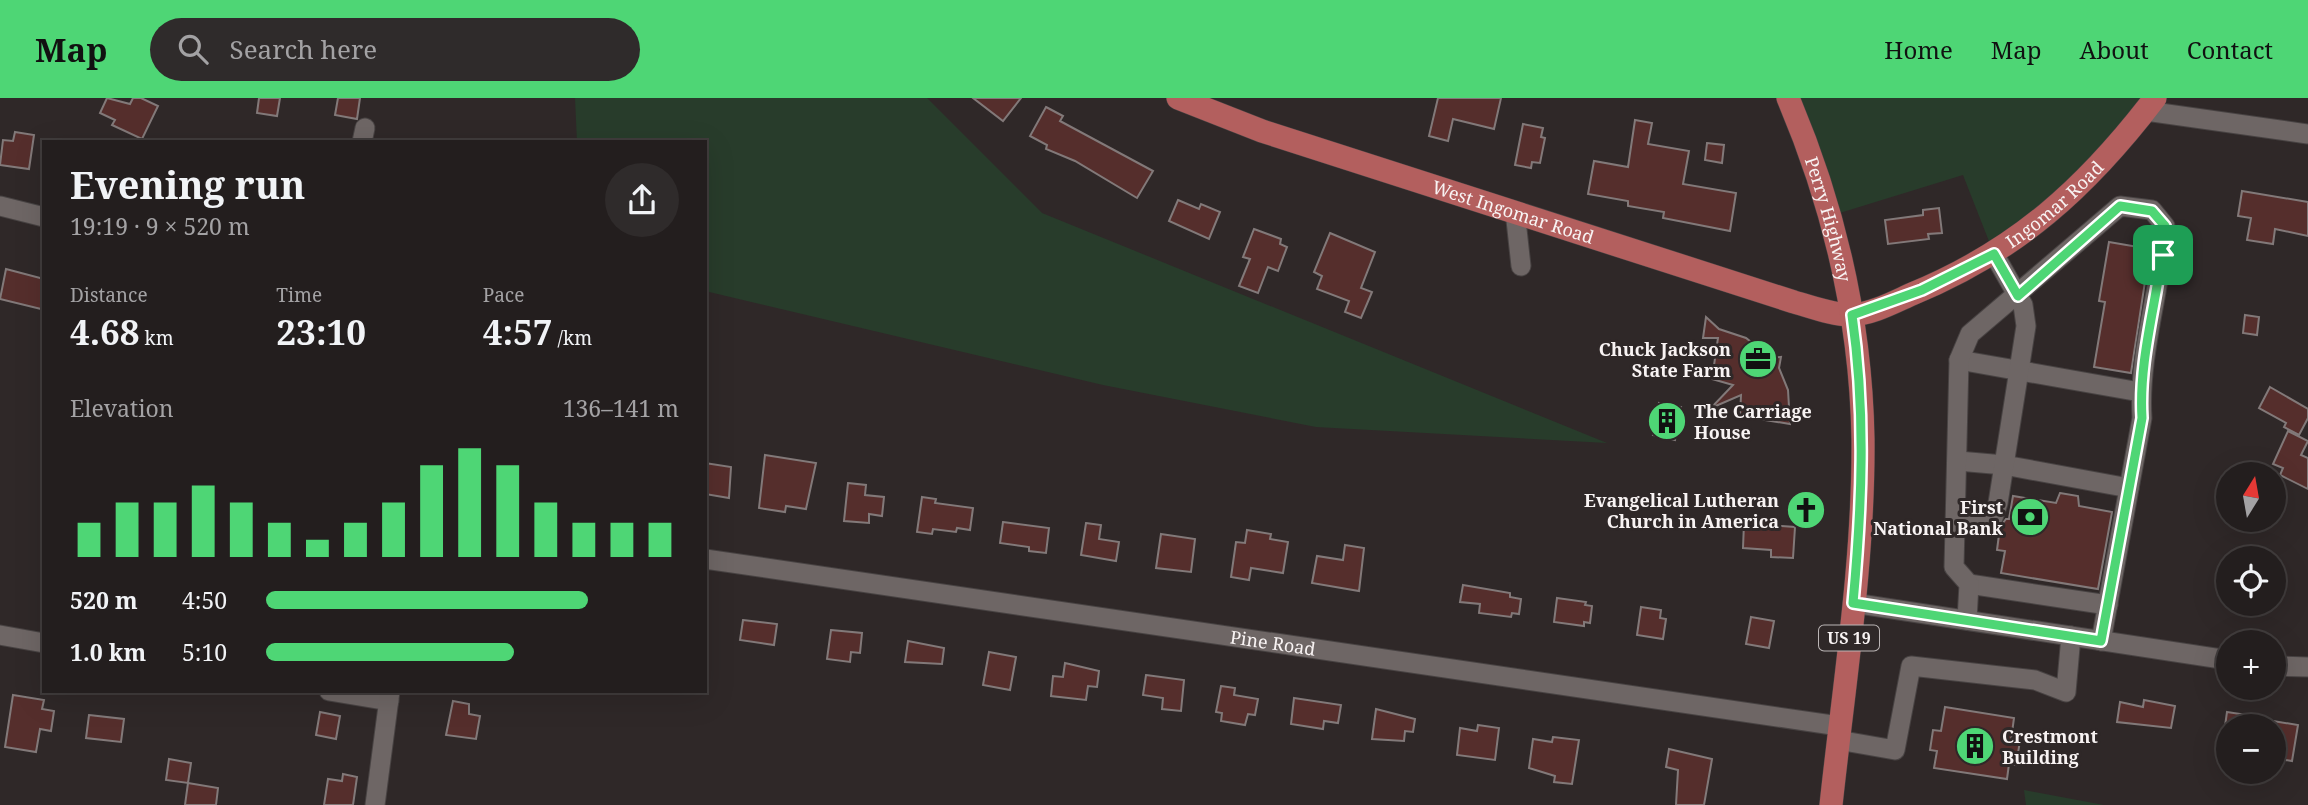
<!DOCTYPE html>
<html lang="en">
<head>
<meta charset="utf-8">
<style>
  :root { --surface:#231e1e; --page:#2f2b2b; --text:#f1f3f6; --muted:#a3a2a4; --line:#403c3c; --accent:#4ed675 }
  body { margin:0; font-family:"Noto Serif",serif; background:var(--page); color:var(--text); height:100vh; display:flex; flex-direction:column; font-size:26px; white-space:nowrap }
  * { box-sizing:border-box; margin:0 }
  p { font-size:23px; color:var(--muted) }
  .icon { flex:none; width:38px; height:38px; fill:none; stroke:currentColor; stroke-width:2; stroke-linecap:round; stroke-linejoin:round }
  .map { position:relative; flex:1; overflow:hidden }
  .sheet { position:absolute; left:42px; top:42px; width:665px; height:553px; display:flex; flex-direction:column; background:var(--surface); border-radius:0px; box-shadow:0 7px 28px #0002,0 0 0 2px var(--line) }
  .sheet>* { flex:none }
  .needle { width:46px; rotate:11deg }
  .tools { position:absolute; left:2216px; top:364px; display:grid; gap:14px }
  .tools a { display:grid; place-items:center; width:70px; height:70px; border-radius:50%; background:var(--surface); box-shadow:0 7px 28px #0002,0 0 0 2px var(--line); font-size:35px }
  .pin { position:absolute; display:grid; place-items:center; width:60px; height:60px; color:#fff; margin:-30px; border-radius:14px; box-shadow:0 4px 10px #0006 }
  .round { display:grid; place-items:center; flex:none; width:74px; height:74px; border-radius:37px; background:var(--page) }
  .summary { display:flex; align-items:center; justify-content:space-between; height:119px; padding:0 28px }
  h1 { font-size:38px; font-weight:700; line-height:52px }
  .stats { display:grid; grid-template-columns:repeat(3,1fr); gap:10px; height:119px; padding:7px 28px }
  .stats div { display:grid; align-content:center }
  .stats b { font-size:35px; font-weight:700 }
  .stats small { font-size:19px; font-weight:400 }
  .stats p { font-size:19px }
  .chart { height:196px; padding:14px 28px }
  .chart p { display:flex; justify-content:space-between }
  .chart svg { width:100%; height:126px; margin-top:7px; stroke:var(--accent); stroke-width:6 }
  ul { padding:0 28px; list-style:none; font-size:23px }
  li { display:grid; grid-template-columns:112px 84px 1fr; align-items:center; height:52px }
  li i { height:18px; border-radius:9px; background:var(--accent) }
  header { display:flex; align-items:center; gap:42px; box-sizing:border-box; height:98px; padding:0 35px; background:var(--accent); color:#111 }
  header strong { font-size:33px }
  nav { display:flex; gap:38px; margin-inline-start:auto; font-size:24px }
  .search { width:490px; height:63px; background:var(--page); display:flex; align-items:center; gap:18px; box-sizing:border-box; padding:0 24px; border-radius:38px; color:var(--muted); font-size:26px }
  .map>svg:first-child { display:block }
  .green { fill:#283c2b }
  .building { fill:#552e2c; stroke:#827979; stroke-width:2 }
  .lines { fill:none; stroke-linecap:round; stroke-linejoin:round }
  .minor-casing { stroke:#484343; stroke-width:21 }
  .major-casing { stroke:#484343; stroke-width:24 }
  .minor { stroke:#6e6665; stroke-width:19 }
  .major { stroke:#b35f5e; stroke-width:23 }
  .route-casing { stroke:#fff; stroke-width:14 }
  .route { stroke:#4ed675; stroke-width:9 }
  .labels { text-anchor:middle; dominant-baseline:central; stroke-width:6; stroke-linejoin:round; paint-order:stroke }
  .shield { fill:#2f2828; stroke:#bcb6b6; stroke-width:2 }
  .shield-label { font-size:16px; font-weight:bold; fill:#f8f3f3 }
  .street-label { font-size:18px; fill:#f8f3f3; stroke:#2f2828 }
  .poi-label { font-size:18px; font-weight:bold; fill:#f8f3f3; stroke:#2f2828; text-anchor:end }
</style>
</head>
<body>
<header>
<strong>Map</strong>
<div class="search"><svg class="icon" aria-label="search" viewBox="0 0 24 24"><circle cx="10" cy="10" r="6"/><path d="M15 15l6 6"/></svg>Search here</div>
<nav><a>Home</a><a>Map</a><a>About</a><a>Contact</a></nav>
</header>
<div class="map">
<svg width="2308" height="707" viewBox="0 0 2308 707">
  <rect width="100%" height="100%" fill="#2f2828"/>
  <g class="green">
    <path d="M575 0H927L1042 115 1607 345 1316 329 1103 287 705 193V44H577Z"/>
    <path d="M1788 0H2155L1994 156 1963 77 1830 118Z"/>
    <path d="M2024 692 2104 707H2026Z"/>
  </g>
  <g class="building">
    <path d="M107 0 130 6 133 0H141L158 8 142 41 112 27 115 22 100 15Z"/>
    <path d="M259 0H280L277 18 257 15Z"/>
    <path d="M338 0H360L357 21 335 17Z"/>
    <path d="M973 0H1021L1003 23Z"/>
    <path d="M1438 0H1501L1494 31 1453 21 1448 43 1429 38Z"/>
    <path d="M1046 9 1063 18 1060 23 1153 73 1137 100 1075 63 1046 51 1047 47 1030 38Z"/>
    <path d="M1635 22 1652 25 1648 46 1689 53 1683 86 1736 95 1730 133 1663 120 1664 114 1628 108V103L1588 96 1594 63 1628 69Z"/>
    <path d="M1523 26 1543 30 1541 39 1545 40 1540 65 1532 64 1531 70 1515 67Z"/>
    <path d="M15 34 34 37 29 71 0 67 3 42 13 43Z"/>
    <path d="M1707 45 1724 47 1722 65 1705 62Z"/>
    <path d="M2242 93 2308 104V138L2275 131 2273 146 2247 142 2251 120 2238 118Z"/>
    <path d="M1178 102 1199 111 1201 106 1220 114 1209 141 1169 123Z"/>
    <path d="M1939 110 1942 135 1928 136 1929 141 1888 146 1885 122 1923 117V112Z"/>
    <path d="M1254 131 1281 141 1280 146 1287 149 1278 173 1268 169 1258 195 1239 188 1250 161 1243 159Z"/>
    <path d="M1330 135 1375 154 1361 190 1372 194 1361 220 1345 214 1349 203 1317 191 1322 178 1314 174Z"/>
    <path d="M2109 144 2150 151 2131 275 2094 269 2105 204 2099 203Z"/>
    <path d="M6 171 44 181 41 211 0 201Z"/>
    <path d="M2245 217 2259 219 2257 237 2243 235Z"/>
    <path d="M1706 219 1719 231 1746 240 1771 260 1781 259 1779 270 1788 292 1790 326 1740 318 1741 297 1711 310 1733 287 1712 281 1718 240H1703Z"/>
    <path d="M2270 289 2308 311V320L2299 337 2284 329 2286 325 2259 310Z"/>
    <path d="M1659 305 1681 309 1675 342 1653 337Z"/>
    <path d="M2288 333 2308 343 2301 357 2308 360V391L2280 377 2283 370 2273 366Z"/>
    <path d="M765 357 816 365 806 411 786 408 785 414 759 410Z"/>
    <path d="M705 365 731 369 729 400 705 396Z"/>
    <path d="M848 385 866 387 865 397 884 399 882 418 869 416V425L844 423Z"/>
    <path d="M2060 395 2078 398 2079 408 2112 414 2098 491 2001 475 2005 453 1997 452 2000 429 2006 421H2009L2013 398 2056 405Z"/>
    <path d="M922 399 936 401 935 405 973 410 970 432 957 430 956 434 933 431 932 436 917 434Z"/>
    <path d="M1003 424 1049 430 1046 455 1029 453V449L1000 445Z"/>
    <path d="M1086 425 1101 427 1099 441 1119 444 1116 463 1081 457Z"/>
    <path d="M1744 425 1795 429 1793 460 1771 459V452L1743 450Z"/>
    <path d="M1247 432 1271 436 1270 441 1288 444 1283 475 1251 470 1249 482 1231 479 1236 444 1245 445Z"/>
    <path d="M1161 436 1195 441 1191 474 1156 470Z"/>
    <path d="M1345 447 1364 450 1359 493 1312 485 1317 458 1343 462Z"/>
    <path d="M1463 487 1510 495V499L1521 501 1519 516 1512 515 1511 519 1479 515 1480 506 1460 504Z"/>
    <path d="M1557 500 1586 504 1585 507 1592 508 1590 525 1584 524V528L1554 524Z"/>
    <path d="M1641 509 1661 512 1660 520 1666 521 1663 541 1637 537Z"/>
    <path d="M1751 519 1774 523 1769 550 1746 546Z"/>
    <path d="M743 522 777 526 774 547 740 542Z"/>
    <path d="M831 532 862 535 860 555 851 554 850 564 827 561Z"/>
    <path d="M908 543 944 550 942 566 905 564Z"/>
    <path d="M989 554 1016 559 1010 592 983 587Z"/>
    <path d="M1065 565 1099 573 1097 589 1088 588 1086 602 1051 598 1053 578 1063 579Z"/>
    <path d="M1146 577 1184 582 1181 613 1162 611 1163 600 1143 597Z"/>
    <path d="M1221 588 1235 590 1234 597 1258 601 1255 617 1248 616 1245 627 1221 623 1222 615 1216 614Z"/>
    <path d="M13 597 44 602 42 611 54 613 51 633 40 631 36 654 5 649Z"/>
    <path d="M1294 600 1341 607 1338 625 1324 623 1323 631 1291 626Z"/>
    <path d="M2144 602 2175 608 2171 630 2117 624 2120 604 2143 609Z"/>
    <path d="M453 603 469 606V616L480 618 476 641 446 637Z"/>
    <path d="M1945 609 2014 620 2011 642 2020 643 2016 667 2009 666 2007 681 1934 670 1937 653 1930 652 1933 632 1941 633Z"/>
    <path d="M1376 611 1415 621 1413 634 1405 633 1404 643 1372 641Z"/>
    <path d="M320 614 340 618 336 641 316 637Z"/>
    <path d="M2227 614 2267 620 2266 628H2225Z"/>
    <path d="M89 617 124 621 121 644 86 640Z"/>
    <path d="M2273 623 2298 627 2292 663 2273 660Z"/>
    <path d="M1478 627 1499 630 1495 662 1457 657 1460 630 1477 633Z"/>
    <path d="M1553 639 1579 642 1572 686 1554 684 1555 678 1529 670 1533 641 1552 644Z"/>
    <path d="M1669 651 1712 661 1704 707H1676L1678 672 1666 669Z"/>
    <path d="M169 661 191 665 188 685 166 682Z"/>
    <path d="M343 676 357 679 353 707H324L328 681 342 683Z"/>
    <path d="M188 685 218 690 216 707H185Z"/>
  </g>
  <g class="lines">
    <g class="minor-casing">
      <g id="minor">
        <path d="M2146 13 2308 36"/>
        <path d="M362 44 365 30"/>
        <path d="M0 108 44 119"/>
        <path d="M1515 113 1521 168"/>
        <path d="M1959 262 2140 294"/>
        <path d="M1958 363 2004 367 2129 390"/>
        <path d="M1957 427 1984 425 1993 420 1998 405 2026 228 2023 207 1994 156"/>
        <path id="s1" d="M705 461 1839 628"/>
        <path d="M1969 486 2108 507"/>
        <path d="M1853 505 2228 562"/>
        <path d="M1967 522 1969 486 1954 469 1959 262 1970 236 2120 108 2152 112 2165 128C2161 192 2138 256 2142 320L2101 543"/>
        <path d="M0 537 44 545"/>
        <path d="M2273 568 2308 569"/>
        <path d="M329 593 389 603"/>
        <path d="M1838 642 1895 652 1911 568 2035 582 2066 594 2071 538"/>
        <path d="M375 707 390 593"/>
      </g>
    </g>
    <g class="major-casing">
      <g id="major">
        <path id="s2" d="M1178 0 1262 33 1794 204C1812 209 1833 217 1851 217 1872 216 1894 204 1912 196 2017 153 2087 89 2155 0"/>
        <path id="s3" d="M1788 0C1834 108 1861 224 1863 341 1864 463 1844 586 1831 707"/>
      </g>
    </g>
    <use href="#minor" class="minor"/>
    <use href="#major" class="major"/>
  </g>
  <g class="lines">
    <g class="route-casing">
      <path id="route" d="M2120 108 2152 113 2165 128C2161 192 2138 256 2142 320L2101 543 1853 505C1862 408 1866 314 1852 217L1922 192 1994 156 2018 198Z"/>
    </g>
    <use href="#route" class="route"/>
  </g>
  <defs>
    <g id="office-disc" transform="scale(2.0125)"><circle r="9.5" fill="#4ed675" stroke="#2f2828"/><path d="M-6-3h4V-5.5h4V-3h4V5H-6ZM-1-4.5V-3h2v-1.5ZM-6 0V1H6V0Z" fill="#111"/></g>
    <g id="building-disc" transform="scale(2.0125)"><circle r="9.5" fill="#4ed675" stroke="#2f2828"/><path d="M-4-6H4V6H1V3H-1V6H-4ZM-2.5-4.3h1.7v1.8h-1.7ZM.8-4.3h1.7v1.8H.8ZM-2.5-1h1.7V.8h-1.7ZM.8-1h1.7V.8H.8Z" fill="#111"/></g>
    <g id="church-disc" transform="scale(2.0125)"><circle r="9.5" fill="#4ed675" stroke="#2f2828"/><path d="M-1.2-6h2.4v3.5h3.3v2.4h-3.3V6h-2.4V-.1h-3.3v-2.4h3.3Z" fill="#111"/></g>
    <g id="bank-disc" transform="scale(2.0125)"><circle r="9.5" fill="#4ed675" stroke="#2f2828"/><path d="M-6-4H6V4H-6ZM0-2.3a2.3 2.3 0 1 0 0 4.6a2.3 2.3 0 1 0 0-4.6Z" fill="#111"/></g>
  </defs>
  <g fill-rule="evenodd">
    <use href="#office-disc" x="1758" y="261"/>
    <use href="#building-disc" x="1667" y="323"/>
    <use href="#church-disc" x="1806" y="412"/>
    <use href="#bank-disc" x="2030" y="419"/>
    <use href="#building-disc" x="1975" y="648"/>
  </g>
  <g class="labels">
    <rect class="shield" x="1819" y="527.5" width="60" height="25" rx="5"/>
    <g class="shield-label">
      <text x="1849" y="540">US 19</text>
    </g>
    <g class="street-label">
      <text stroke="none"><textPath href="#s2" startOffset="942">Ingomar Road</textPath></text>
      <text stroke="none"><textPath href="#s2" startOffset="354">West Ingomar Road</textPath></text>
      <text stroke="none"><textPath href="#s3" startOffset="128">Perry Highway</textPath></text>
      <text stroke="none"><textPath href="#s1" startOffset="574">Pine Road</textPath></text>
    </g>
    <g class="poi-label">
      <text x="1731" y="251">Chuck Jackson<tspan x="1731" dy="21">State Farm</tspan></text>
      <text x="1694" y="313" text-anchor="start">The Carriage<tspan x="1694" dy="21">House</tspan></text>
      <text x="1779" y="402">Evangelical Lutheran<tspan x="1779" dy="21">Church in America</tspan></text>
      <text x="2003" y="409">First<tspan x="2003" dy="21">National Bank</tspan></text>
      <text x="2002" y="638" text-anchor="start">Crestmont<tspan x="2002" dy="21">Building</tspan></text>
    </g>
  </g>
</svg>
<div class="tools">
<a><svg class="needle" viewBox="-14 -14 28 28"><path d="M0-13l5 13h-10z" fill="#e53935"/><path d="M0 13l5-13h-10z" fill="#a3a2a4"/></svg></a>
<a><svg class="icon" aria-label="locate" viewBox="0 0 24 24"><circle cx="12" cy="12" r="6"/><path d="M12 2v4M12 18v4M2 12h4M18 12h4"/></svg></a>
<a>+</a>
<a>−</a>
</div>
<div class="pin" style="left:2163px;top:157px;background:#1e9e55"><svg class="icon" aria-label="arrive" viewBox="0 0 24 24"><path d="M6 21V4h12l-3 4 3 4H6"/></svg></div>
<section class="sheet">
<div class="summary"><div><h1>Evening run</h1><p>19:19 · 9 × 520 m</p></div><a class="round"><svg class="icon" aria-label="share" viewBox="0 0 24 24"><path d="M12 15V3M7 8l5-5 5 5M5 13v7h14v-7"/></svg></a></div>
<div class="stats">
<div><p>Distance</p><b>4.68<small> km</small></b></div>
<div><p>Time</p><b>23:10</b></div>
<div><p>Pace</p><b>4:57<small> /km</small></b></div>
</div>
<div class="chart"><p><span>Elevation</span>136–141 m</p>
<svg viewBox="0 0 160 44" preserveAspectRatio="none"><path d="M5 44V32M15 44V25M25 44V25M35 44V19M45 44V25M55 44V32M65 44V38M75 44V32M85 44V25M95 44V12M105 44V6M115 44V12M125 44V25M135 44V32M145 44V32M155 44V32"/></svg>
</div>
<ul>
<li><b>520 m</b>4:50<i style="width:78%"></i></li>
<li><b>1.0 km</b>5:10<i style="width:60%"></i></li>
</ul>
</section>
</div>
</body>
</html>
